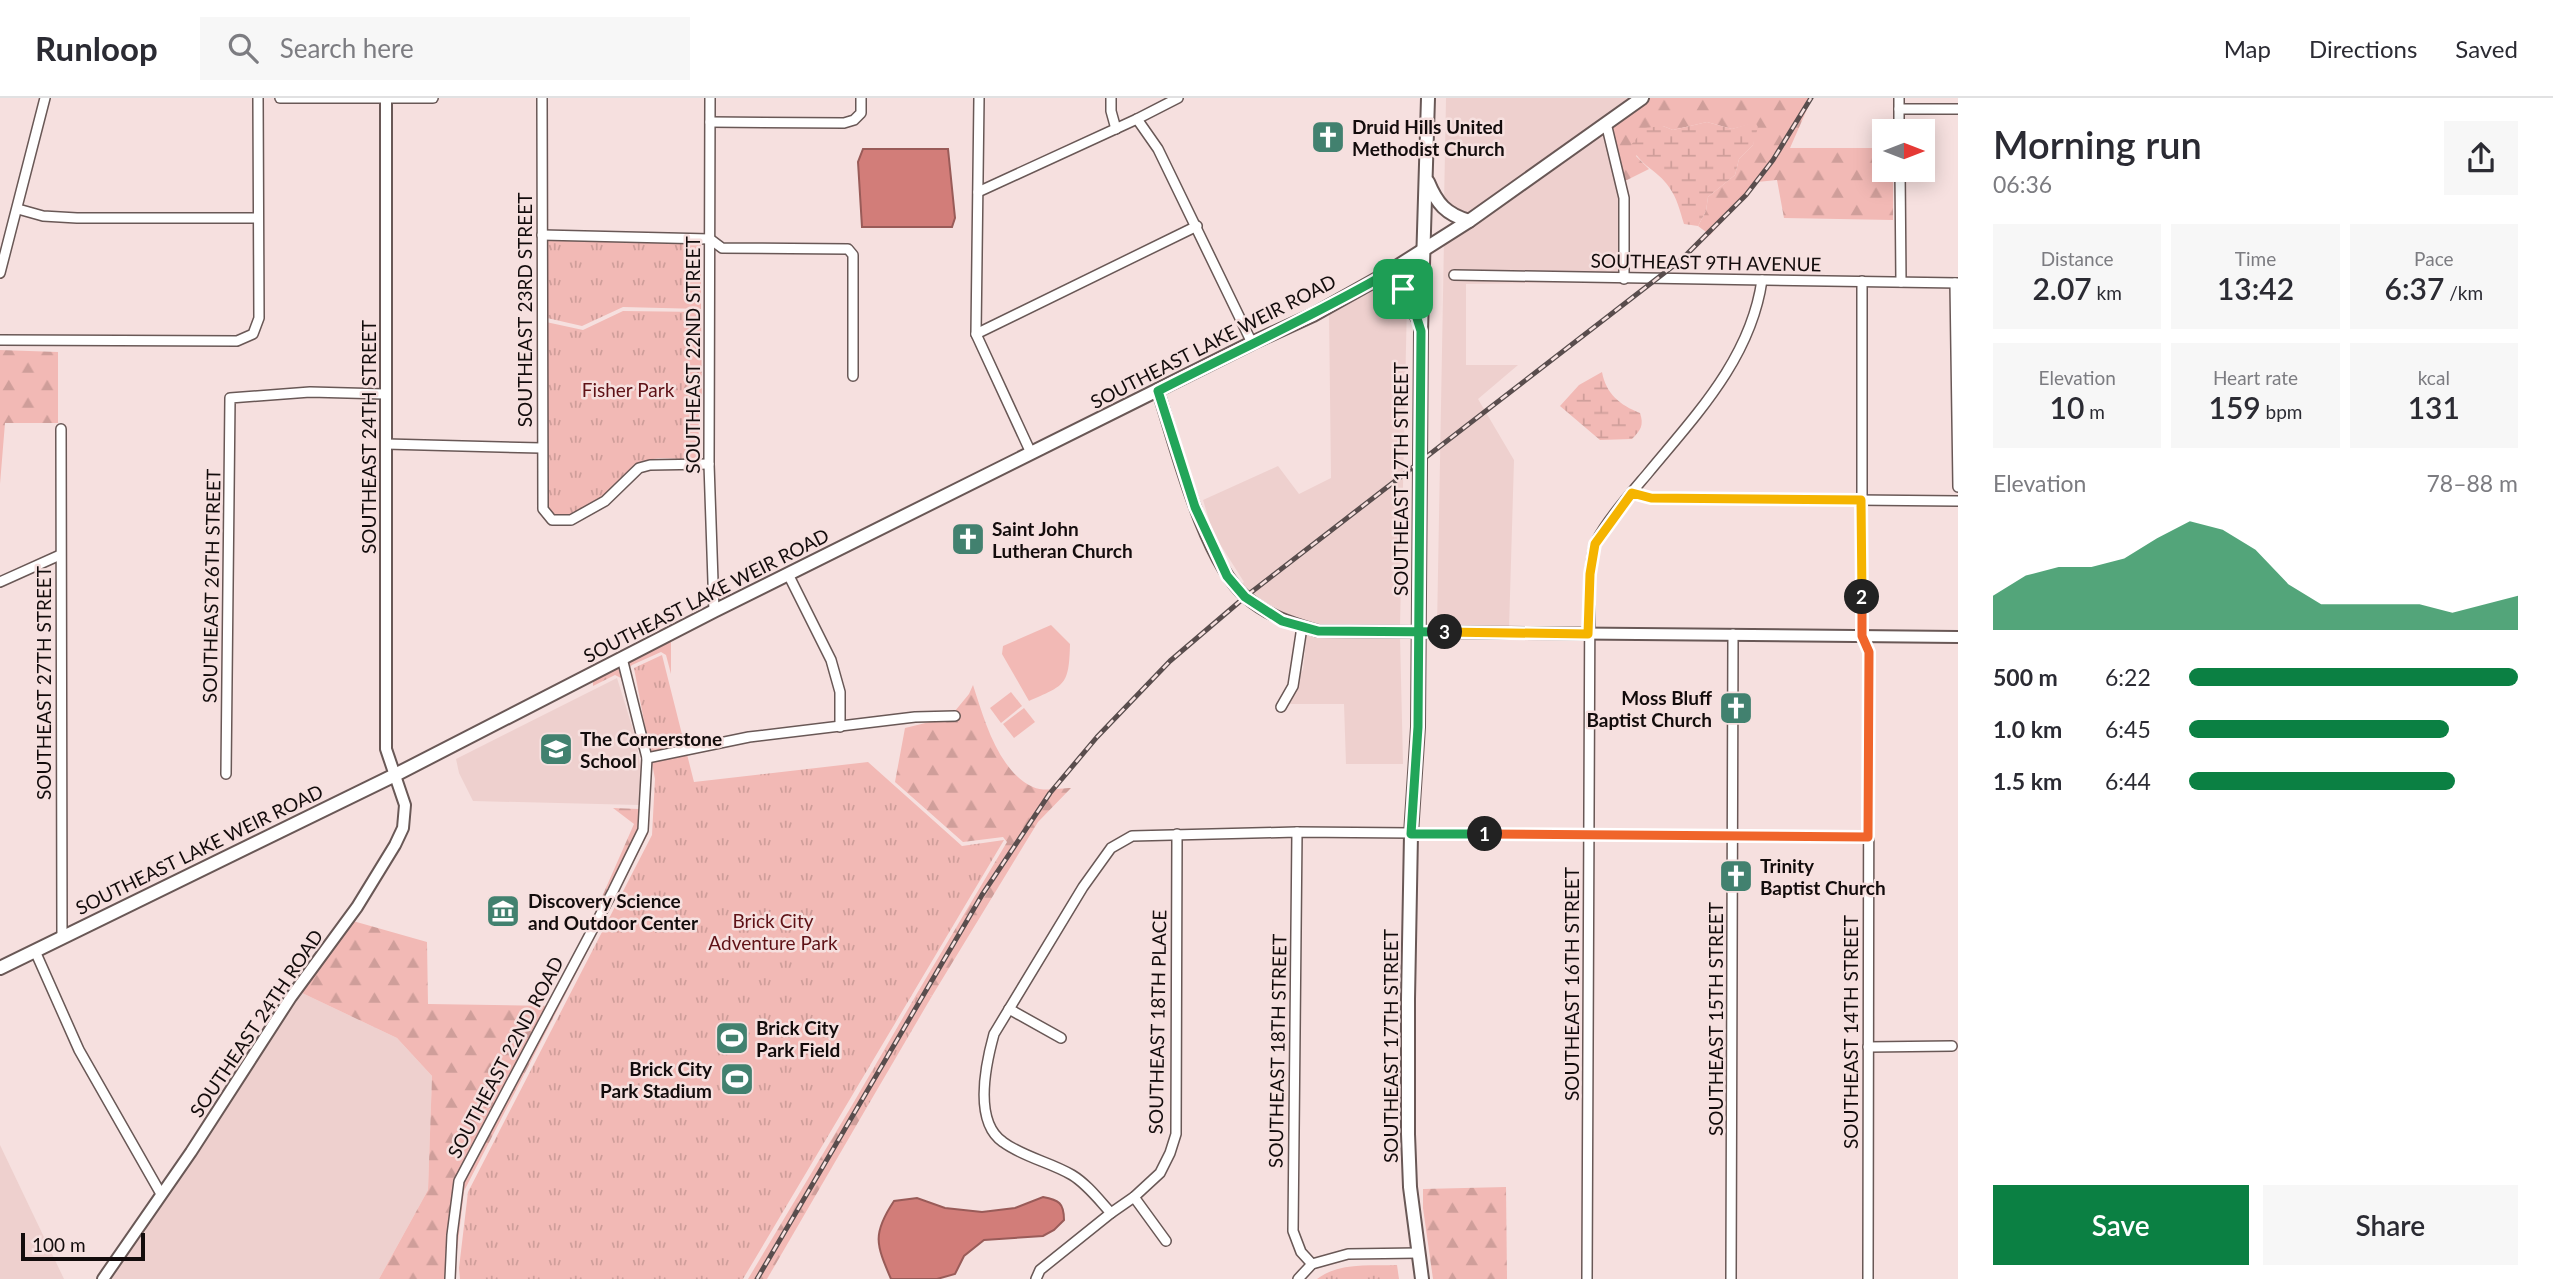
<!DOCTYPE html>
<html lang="en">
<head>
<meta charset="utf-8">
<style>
  :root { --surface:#fff; --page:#f7f7f7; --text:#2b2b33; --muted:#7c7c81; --line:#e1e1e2; --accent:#0b8043 }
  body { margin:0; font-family:Lato,sans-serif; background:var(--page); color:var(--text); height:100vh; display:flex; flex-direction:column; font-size:26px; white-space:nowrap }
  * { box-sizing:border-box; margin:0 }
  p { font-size:23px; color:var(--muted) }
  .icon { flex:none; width:38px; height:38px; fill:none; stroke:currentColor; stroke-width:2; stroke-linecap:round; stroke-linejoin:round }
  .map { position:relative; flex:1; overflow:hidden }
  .panel { display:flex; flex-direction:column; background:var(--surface); width:595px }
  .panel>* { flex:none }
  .needle { width:46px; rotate:90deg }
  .buttons { position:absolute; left:1872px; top:21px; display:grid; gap:14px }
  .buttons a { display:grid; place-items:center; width:63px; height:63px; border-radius:0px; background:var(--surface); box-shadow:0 4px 18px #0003; font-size:35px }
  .scale { position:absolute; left:21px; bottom:18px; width:124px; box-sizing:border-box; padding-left:7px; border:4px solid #130c0c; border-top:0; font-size:19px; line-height:24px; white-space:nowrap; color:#130c0c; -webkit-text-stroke:5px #f6e0df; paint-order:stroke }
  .pin { position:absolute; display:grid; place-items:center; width:60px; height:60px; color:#fff; margin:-30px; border-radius:14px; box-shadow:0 4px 10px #0006 }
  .km { position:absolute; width:35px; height:35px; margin:-18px; border-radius:50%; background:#222; color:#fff; font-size:19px; line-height:35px; text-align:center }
  .round { display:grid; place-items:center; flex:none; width:74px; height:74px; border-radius:0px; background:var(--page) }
  .summary { display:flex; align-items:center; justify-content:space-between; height:119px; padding:0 35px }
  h1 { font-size:38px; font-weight:600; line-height:52px }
  .stats { display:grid; grid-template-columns:repeat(3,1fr); gap:10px; height:119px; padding:7px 35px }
  .stats div { display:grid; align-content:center; border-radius:0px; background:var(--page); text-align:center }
  .stats b { font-size:30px; font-weight:600 }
  .stats small { font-size:19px; font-weight:400 }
  .stats p { font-size:19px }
  .chart { height:196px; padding:14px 35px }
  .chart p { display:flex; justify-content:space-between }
  .chart svg { width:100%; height:126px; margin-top:7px; fill:var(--accent); opacity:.7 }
  .cta { display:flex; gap:14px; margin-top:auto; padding:14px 35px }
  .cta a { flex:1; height:80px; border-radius:0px; background:var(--accent); color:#fff; font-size:28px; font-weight:600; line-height:80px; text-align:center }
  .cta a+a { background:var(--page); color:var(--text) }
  ul { padding:0 35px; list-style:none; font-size:23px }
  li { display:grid; grid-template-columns:112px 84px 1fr; align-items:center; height:52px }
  li i { height:18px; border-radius:9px; background:var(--accent) }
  header { display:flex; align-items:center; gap:42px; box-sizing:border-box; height:98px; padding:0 35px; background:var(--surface); border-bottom:2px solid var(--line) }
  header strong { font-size:33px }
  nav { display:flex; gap:38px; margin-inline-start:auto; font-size:24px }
  .search { width:490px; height:63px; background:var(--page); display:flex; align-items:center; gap:18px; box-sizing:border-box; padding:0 24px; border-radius:0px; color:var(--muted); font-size:26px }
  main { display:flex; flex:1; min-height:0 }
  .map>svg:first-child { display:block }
  .built { fill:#eed0ce }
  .grass { fill:#f2b9b5 }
  .forest { fill:url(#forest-firs) }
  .wetland { fill:url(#wetland-marsh) }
  .park { fill:url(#park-tufts) }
  .water { fill:#d27d79; stroke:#995b58; stroke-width:2 }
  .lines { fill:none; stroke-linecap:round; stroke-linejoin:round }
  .minor-casing { stroke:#695856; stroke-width:12 }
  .tertiary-casing { stroke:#695856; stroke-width:14 }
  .secondary-casing { stroke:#695856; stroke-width:16 }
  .minor { stroke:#fff; stroke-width:9 }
  .tertiary { stroke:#fff; stroke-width:10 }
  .secondary { stroke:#fff; stroke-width:12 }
  .rail-casing { stroke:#594d4d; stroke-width:5 }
  .rail { stroke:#f6e0df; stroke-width:2.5; stroke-dasharray:8; stroke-linecap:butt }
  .split-1-casing { stroke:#fff; stroke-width:14 }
  .split-2-casing { stroke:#fff; stroke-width:14 }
  .split-3-casing { stroke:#fff; stroke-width:14 }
  .split-4-casing { stroke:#fff; stroke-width:14 }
  .split-1 { stroke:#22a559; stroke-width:9 }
  .split-2 { stroke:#f0652b; stroke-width:9 }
  .split-3 { stroke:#f5b400; stroke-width:9 }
  .split-4 { stroke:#22a559; stroke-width:9 }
  .labels { text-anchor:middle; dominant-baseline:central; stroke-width:5; stroke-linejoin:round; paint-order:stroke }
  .poi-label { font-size:19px; font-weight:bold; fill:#130c0c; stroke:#f6e0df; text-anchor:start }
  .street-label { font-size:19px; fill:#130c0c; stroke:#f6e0df }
  .park-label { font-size:19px; fill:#5e1116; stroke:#f6e0df }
</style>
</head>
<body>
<header>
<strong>Runloop</strong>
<div class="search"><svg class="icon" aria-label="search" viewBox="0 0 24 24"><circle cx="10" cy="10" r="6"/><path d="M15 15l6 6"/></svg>Search here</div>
<nav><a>Map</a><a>Directions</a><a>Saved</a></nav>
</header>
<main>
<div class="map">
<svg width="1958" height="1181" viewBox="0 0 1958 1181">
  <defs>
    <pattern id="forest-firs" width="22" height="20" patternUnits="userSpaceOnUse" patternTransform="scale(1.75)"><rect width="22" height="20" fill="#f2b9b5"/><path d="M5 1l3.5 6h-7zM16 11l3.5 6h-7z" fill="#cf9e9a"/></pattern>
    <pattern id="wetland-marsh" width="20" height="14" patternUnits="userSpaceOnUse" patternTransform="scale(1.75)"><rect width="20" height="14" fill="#f2b9b5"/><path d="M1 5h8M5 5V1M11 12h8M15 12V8" fill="none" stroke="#cf9e9a"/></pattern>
    <pattern id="park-tufts" width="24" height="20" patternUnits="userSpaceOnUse" patternTransform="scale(1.75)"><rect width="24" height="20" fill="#f2b9b5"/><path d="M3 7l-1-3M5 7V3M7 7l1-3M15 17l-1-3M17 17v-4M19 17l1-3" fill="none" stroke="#cf9e9a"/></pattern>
  </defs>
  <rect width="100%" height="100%" fill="#f6e0df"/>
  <g class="built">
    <path d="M1446 0H1634L1468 118 1444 106Z"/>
    <path d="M1603 33 1619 100V176L1449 173V181L1578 184 1466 186V267H1518L1478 301 1514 362 1509 531 1437 530 1444 142Z"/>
    <path d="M1379 185 1400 195 1407 203 1400 529H1319L1284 519 1252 498 1241 486 1244 484 1213 435 1203 402 1278 368 1299 396 1331 380 1329 213Z"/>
    <path d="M1307 534 1400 538 1403 666H1346L1344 606H1287L1291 587 1303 572Z"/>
    <path d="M617 580 636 641 641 673 639 707 473 703 459 675 456 661Z"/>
    <path d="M300 894 397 940 432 978 428 1092 379 1181H109Z"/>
    <path d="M0 1047 64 1181H0Z"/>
  </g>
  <g class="grass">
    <path d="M1051 527 1070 546C1069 588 1065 587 1029 603L1002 556 1003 548Z"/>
    <path d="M1011 594 1022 608 1001 625 990 610Z"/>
    <path d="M1024 610 1035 624 1014 640 1003 626Z"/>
  </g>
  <g class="forest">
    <path d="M1650 0H1812L1790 50H1885V72H1893V122L1784 120 1777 82 1757 84 1710 137 1698 128 1706 113 1708 99 1735 77 1739 61 1753 47 1755 25 1732 31 1707 24 1673 32 1663 28 1636 58 1649 71 1625 83 1612 29Z"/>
    <path d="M0 252 58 254V325H5L0 386Z"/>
    <path d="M671 540V576L666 557 661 554 632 567 629 570 650 681 648 736 464 1093 455 1170 456 1181H379L428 1092 432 978 397 940 300 894 353 823 427 844 428 906 554 908 634 726 613 710 639 711 643 707 645 672 640 641 621 580 615 577 593 588V580Z"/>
    <path d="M973 587C984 621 998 673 1033 689 1043 694 1061 690 1071 690L1038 724 932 898 919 892 1007 744 1003 739 963 744 895 684 905 630 950 619 969 596Z"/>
    <path d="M851 1009H867L767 1181H748Z"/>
    <path d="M1506 1089 1507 1181H1433L1423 1110V1091Z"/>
  </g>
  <g class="wetland">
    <path d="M1707 24 1732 31 1755 24 1758 29 1753 47 1739 61 1735 77 1708 99 1706 113 1698 128 1684 126C1680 113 1677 100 1669 89 1657 71 1640 69 1631 47L1645 30 1663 28 1673 32Z"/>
    <path d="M1602 274C1606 296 1620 307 1640 315 1644 327 1641 332 1632 341L1600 342 1560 308 1579 287Z"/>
  </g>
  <g class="park">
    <path d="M542 136H701V211L623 209 582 228 547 220 542 223Z"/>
    <path d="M623 213 701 214 702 302 699 315 698 362C685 362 659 358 648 362 621 372 583 433 551 415L548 407 546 224 583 232Z"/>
    <path d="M662 557 694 684 868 664 962 748 1004 742 743 1181H460L459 1170 468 1094 652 737 655 681 634 570Z"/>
    <path d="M919 892 932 898 867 1009H851Z"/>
    <path d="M1397 1167 1399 1181H1317C1339 1164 1370 1168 1397 1167Z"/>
  </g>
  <g class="water">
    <path d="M863 51H948L955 120 952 129H862L858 64Z"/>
    <path d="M1043 1099C1059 1102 1064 1105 1064 1122L1054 1132 1043 1138 984 1142 964 1158 955 1176 937 1181H891C876 1146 872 1136 894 1103L917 1100 945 1110 982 1114 1015 1110Z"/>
  </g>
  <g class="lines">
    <g class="minor-casing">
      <g id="minor">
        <path d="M280 0H433"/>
        <path d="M542 0 543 411 552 422H571L605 403 639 370 650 367 709 366"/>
        <path d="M710 0 709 366 714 513"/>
        <path d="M979 0 976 236 1031 355"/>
        <path d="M1111 0V13L1116 31"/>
        <path d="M1899 0V33"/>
        <path d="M1899 11H1958"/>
        <path d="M1137 21 1158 51 1252 245"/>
        <path d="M710 24 844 25 854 22 861 15V0"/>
        <path d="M1606 25 1624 100V181"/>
        <path d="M1900 72 1901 184"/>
        <path d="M978 94 1137 21 1178 0"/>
        <path d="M18 111 43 118 77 120H258"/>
        <path d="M542 137 710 141 722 150 848 151 853 157V278"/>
        <path d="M0 175 45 0"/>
        <path d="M1454 177 1958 185"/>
        <path d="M1862 183V538L1869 554 1868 1181"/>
        <path d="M1955 185 1958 389"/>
        <path d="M976 236 1197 128"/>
        <path d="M0 242 237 243 253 236 259 220 258 0"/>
        <path d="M61 331 62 839"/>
        <path d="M386 346 541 350"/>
        <path d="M1632 395 1651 400 1958 403"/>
        <path d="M788 476 831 562 840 594V629"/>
        <path d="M0 484 60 457"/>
        <path d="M1281 609 1293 588 1302 529"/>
        <path d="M647 660 749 639 915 619 955 618"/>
        <path d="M226 676 230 300 310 294 385 296"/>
        <path d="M1297 734 1293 1133 1301 1154 1312 1166"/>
        <path d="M35 853 79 952 161 1096"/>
        <path d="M1009 911 1061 940"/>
        <path d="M1868 949 1952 948"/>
        <path d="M1134 1099 1166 1143"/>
        <path d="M1111 1115C1099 1102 1087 1086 1072 1077 1050 1064 1023 1059 1003 1044 973 1023 986 965 994 936L1083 789 1111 750 1132 738 1297 734 1868 739"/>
        <path d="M450 1181 452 1137 459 1083 613 793 643 732 647 660 622 560"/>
        <path d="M1036 1181 1040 1172 1111 1115 1134 1099 1160 1075 1170 1055 1176 1036 1177 736"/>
        <path d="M1298 1181 1312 1166 1348 1156 1418 1155"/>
        <path d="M1587 1181 1590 476C1591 466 1592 453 1596 444 1607 422 1632 394 1648 375 1696 317 1751 260 1762 182"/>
        <path d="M1731 1181 1733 536"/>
      </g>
    </g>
    <g class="tertiary-casing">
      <g id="tertiary">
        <path d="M1158 293C1175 346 1204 464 1246 499 1268 518 1291 525 1318 533L1958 539"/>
        <path d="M103 1181 191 1054 291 899 357 809 395 747 403 730 405 707 386 651V0"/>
      </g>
    </g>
    <g class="secondary-casing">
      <g id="secondary">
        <path d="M1428 84C1437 106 1446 116 1469 123"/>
        <path d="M1379 180C1402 190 1411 193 1417 219"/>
        <path d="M0 870 395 677 714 513 1252 245 1313 217 1379 180 1469 123 1642 0"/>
        <path d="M1422 1181 1410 1089 1408 1036V901L1411 736 1418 629 1421 233 1428 0"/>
      </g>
    </g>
    <use href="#minor" class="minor"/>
    <use href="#tertiary" class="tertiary"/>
    <use href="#secondary" class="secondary"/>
    <g class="rail-casing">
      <path id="rail" d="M757 1181 982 797 1050 695 1097 639 1170 563 1245 499 1681 162 1746 97 1773 62 1811 0"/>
    </g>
    <use href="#rail" class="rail"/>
  </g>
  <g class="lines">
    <g class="split-1-casing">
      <path id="split-1" d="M1403 191 1410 198 1421 233 1418 629 1411 736H1485"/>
    </g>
    <g class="split-2-casing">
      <path id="split-2" d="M1485 736 1868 739 1869 554 1862 538V499"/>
    </g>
    <g class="split-3-casing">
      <path id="split-3" d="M1445 534 1588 536 1590 476 1595 446 1632 395 1651 400 1861 402 1862 499"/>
    </g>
    <g class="split-4-casing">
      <path id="split-4" d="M1403 191 1379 180C1307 221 1232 255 1158 293L1195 409 1227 478 1245 499 1282 523 1318 533 1445 534"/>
    </g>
    <use href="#split-1" class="split-1"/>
    <use href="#split-2" class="split-2"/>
    <use href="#split-3" class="split-3"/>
    <use href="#split-4" class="split-4"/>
  </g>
  <defs>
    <g id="church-square" transform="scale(1.75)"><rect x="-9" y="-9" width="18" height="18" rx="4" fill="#42816f" stroke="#f6e0df"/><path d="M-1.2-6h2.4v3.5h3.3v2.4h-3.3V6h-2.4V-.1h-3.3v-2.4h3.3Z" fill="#fff"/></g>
    <g id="school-square" transform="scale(1.75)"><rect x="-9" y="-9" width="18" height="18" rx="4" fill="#42816f" stroke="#f6e0df"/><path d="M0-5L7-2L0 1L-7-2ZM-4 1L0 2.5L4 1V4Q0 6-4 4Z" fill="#fff"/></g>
    <g id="museum-square" transform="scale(1.75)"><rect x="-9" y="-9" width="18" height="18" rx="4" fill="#42816f" stroke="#f6e0df"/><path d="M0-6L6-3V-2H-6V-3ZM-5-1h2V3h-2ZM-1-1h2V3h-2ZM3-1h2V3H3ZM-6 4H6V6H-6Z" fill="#fff"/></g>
    <g id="stadium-square" transform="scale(1.75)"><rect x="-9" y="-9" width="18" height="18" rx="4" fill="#42816f" stroke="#f6e0df"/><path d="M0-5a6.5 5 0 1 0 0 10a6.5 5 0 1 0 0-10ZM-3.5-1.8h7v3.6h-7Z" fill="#fff"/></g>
  </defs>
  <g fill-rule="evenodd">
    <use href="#church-square" x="1328" y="39"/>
    <use href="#church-square" x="968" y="441"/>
    <use href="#church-square" x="1736" y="610"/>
    <use href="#school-square" x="556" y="651"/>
    <use href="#church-square" x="1736" y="778"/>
    <use href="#museum-square" x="503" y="813"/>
    <use href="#stadium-square" x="732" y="940"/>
    <use href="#stadium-square" x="737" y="981"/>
  </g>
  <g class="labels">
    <g class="poi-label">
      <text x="1352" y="28">Druid Hills United<tspan x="1352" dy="22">Methodist Church</tspan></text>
      <text x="992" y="430">Saint John<tspan x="992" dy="22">Lutheran Church</tspan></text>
      <text x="1712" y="599" text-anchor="end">Moss Bluff<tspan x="1712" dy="22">Baptist Church</tspan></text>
      <text x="580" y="640">The Cornerstone<tspan x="580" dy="22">School</tspan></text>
      <text x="1760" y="767">Trinity<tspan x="1760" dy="22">Baptist Church</tspan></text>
      <text x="528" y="802">Discovery Science<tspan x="528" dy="22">and Outdoor Center</tspan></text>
      <text x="756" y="929">Brick City<tspan x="756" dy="22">Park Field</tspan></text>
      <text x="712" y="970" text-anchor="end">Brick City<tspan x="712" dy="22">Park Stadium</tspan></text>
    </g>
    <g class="street-label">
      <text transform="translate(1706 164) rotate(1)">SOUTHEAST 9TH AVENUE</text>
      <text transform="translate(524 212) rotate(-90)">SOUTHEAST 23RD STREET</text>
      <text transform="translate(1213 243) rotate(-27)">SOUTHEAST LAKE WEIR ROAD</text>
      <text transform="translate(692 257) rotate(-90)">SOUTHEAST 22ND STREET</text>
      <text transform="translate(368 339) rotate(-90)">SOUTHEAST 24TH STREET</text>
      <text transform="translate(1400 381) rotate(-90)">SOUTHEAST 17TH STREET</text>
      <text transform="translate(211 488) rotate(-89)">SOUTHEAST 26TH STREET</text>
      <text transform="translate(706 497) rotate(-27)">SOUTHEAST LAKE WEIR ROAD</text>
      <text transform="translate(43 585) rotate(-90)">SOUTHEAST 27TH STREET</text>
      <text transform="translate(199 751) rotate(-26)">SOUTHEAST LAKE WEIR ROAD</text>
      <text transform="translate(1571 886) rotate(-90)">SOUTHEAST 16TH STREET</text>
      <text transform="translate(1715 921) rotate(-90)">SOUTHEAST 15TH STREET</text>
      <text transform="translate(1157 924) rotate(-89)">SOUTHEAST 18TH PLACE</text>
      <text transform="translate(256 925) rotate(-56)">SOUTHEAST 24TH ROAD</text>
      <text transform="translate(1850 934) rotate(-90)">SOUTHEAST 14TH STREET</text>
      <text transform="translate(1390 948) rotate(-90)">SOUTHEAST 17TH STREET</text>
      <text transform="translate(1277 953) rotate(-89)">SOUTHEAST 18TH STREET</text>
      <text transform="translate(505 959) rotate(-62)">SOUTHEAST 22ND ROAD</text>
    </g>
    <g class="park-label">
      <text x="628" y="291">Fisher Park</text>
      <text x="773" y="822">Brick City<tspan x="773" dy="22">Adventure Park</tspan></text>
    </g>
  </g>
</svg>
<div class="buttons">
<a><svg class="needle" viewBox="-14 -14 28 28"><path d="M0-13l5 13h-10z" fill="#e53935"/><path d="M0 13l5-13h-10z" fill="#7c7c81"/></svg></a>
</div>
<div class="scale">100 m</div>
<div class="pin" style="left:1403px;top:191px;background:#1e9e55"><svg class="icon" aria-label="arrive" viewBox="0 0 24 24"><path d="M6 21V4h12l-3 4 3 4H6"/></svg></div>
<b class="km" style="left:1485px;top:736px">1</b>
<b class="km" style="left:1862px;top:499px">2</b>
<b class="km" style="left:1445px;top:534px">3</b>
</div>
<section class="panel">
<div class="summary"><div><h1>Morning run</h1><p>06:36</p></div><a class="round"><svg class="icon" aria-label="share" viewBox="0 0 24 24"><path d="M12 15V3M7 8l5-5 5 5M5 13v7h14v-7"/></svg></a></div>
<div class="stats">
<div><p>Distance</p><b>2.07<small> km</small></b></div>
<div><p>Time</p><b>13:42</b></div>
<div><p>Pace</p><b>6:37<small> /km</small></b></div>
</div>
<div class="stats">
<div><p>Elevation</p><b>10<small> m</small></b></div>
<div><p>Heart rate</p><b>159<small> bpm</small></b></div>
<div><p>kcal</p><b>131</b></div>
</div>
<div class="chart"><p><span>Elevation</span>78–88 m</p>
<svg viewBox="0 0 160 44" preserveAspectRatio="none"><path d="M0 44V32L10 25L20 22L30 22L40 19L50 12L60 6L70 9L80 16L90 28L100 35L110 35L120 35L130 35L140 38L150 35L160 32V44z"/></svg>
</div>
<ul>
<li><b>500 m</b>6:22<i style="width:100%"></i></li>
<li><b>1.0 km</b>6:45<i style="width:79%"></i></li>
<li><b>1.5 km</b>6:44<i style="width:81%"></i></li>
</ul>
<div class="cta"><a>Save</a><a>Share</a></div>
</section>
</main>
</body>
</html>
